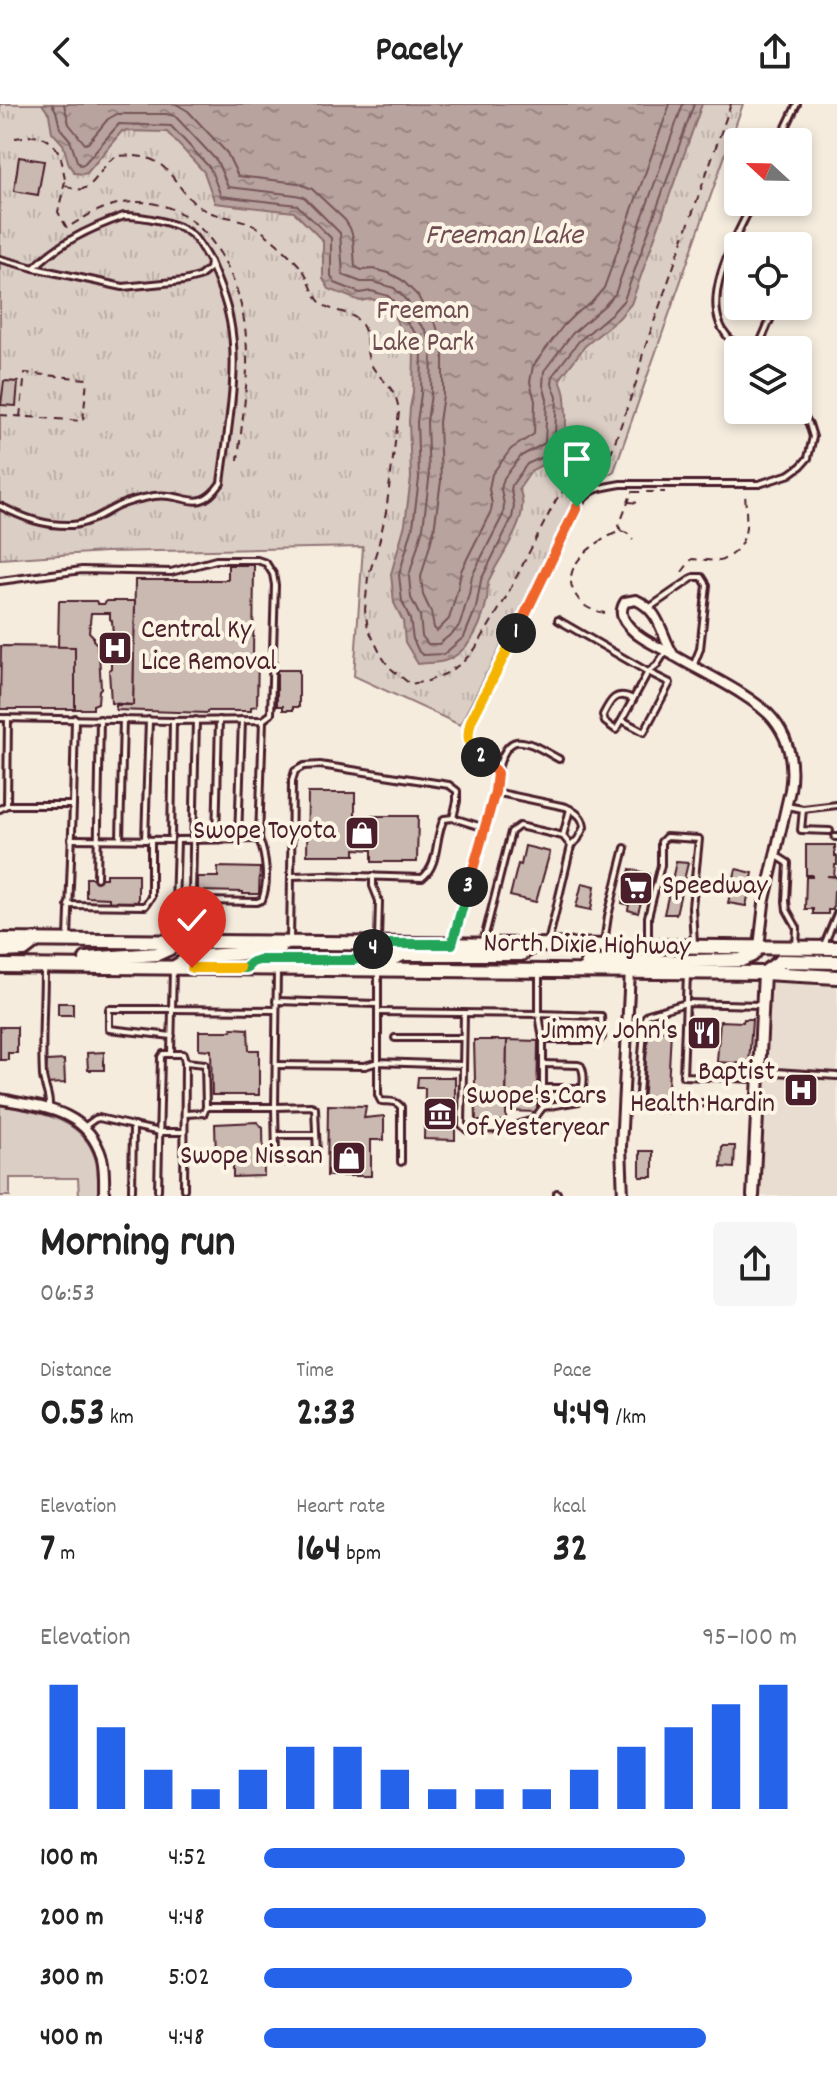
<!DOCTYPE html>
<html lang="en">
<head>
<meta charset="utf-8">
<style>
  :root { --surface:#fff; --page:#f6f6f6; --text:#222; --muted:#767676; --accent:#2563eb }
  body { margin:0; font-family:Dekko,sans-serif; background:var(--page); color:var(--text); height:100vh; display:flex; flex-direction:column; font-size:30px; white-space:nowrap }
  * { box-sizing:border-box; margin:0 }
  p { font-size:26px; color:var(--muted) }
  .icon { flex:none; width:44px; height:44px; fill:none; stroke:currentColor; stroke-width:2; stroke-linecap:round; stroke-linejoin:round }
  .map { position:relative; height:1092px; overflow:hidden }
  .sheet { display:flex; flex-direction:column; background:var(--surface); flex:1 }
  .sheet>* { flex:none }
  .needle { width:52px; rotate:292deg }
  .controls { position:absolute; left:724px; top:24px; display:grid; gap:16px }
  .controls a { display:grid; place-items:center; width:88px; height:88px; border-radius:8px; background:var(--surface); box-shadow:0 4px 12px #0003; font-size:40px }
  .pin { position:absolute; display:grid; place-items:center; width:68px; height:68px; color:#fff; margin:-82px -34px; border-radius:50% 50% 50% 0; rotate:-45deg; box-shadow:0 0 8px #0007 }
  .pin .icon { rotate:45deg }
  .km { position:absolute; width:40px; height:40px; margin:-20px; border-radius:50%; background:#222; color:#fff; font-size:22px; line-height:40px; text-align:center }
  .round { display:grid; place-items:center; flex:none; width:84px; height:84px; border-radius:8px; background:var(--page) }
  .summary { display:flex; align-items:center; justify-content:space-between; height:136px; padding:0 40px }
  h1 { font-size:44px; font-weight:700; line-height:60px }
  .stats { display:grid; grid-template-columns:repeat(3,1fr); gap:12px; height:136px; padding:8px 40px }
  .stats div { display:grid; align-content:center }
  .stats b { font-size:40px; font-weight:700 }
  .stats small { font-size:22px; font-weight:400 }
  .stats p { font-size:22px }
  .chart { height:224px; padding:16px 40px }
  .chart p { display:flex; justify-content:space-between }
  .chart svg { width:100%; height:144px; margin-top:8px; stroke:var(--accent); stroke-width:6 }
  ul { padding:0 40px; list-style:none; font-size:26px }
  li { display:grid; grid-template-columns:128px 96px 1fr; align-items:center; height:60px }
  li i { height:20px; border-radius:10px; background:var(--accent) }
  header { display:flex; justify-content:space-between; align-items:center; height:104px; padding:0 40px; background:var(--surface); font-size:36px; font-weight:700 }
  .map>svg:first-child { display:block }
  .built { fill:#e8ddd0 }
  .grass { fill:#dbcec4; stroke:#927678; stroke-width:2 }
  .park { fill:url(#park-tufts); stroke:#927678; stroke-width:2 }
  .water { fill:url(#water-ripples); stroke:#8c6e70; stroke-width:2 }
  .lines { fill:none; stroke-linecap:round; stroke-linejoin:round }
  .shore { stroke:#765459; stroke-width:2 }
  .building { fill:#cab9b1; stroke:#4a1f2b; stroke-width:2 }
  .service-casing { stroke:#4a1f2b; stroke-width:10 }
  .minor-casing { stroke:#4a1f2b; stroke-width:14 }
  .tertiary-casing { stroke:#4a1f2b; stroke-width:16 }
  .primary-casing { stroke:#4a1f2b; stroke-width:18 }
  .path { stroke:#4a1f2b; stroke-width:2; stroke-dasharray:8 6; stroke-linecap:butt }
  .service { stroke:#fcf5e5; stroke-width:4 }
  .minor { stroke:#fcf5e5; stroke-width:8 }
  .tertiary { stroke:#fcf5e5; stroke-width:10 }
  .primary { stroke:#fcf5e5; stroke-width:12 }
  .split-1-casing { stroke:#fff; stroke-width:16 }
  .split-2-casing { stroke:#fff; stroke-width:16 }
  .split-3-casing { stroke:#fff; stroke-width:16 }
  .split-4-casing { stroke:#fff; stroke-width:16 }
  .split-5-casing { stroke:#fff; stroke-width:16 }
  .split-6-casing { stroke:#fff; stroke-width:16 }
  .split-1 { stroke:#f0652b; stroke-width:10 }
  .split-2 { stroke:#f5b400; stroke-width:10 }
  .split-3 { stroke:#f0652b; stroke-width:10 }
  .split-4 { stroke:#22a559; stroke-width:10 }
  .split-5 { stroke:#22a559; stroke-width:10 }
  .split-6 { stroke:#f5b400; stroke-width:10 }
  .labels { text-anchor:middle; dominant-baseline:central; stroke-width:8; stroke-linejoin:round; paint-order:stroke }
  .park-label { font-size:28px; fill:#6e4b51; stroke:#fcf5e5 }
  .poi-label { font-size:28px; fill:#4a1f2b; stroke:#fcf5e5; text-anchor:end }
  .street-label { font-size:28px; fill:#4a1f2b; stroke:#fcf5e5 }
  .water-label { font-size:30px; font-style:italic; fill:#704d53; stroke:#fcf5e5 }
</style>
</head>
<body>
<header><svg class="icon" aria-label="back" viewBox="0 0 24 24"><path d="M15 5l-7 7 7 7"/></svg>Pacely<svg class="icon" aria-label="share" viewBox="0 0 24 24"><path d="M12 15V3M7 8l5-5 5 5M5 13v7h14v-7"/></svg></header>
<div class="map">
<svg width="837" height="1092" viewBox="0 0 837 1092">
  <defs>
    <pattern id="park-tufts" width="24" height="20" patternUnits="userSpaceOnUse" patternTransform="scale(2)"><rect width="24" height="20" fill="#dbcec4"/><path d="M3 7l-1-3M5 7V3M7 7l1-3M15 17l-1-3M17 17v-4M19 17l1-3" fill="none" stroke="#bdb0a9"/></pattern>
    <pattern id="water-ripples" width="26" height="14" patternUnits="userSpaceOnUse" patternTransform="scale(2)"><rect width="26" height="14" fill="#b8a39e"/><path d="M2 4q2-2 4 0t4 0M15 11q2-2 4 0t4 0" fill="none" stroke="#988481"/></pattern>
  </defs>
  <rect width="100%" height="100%" fill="#f5ecde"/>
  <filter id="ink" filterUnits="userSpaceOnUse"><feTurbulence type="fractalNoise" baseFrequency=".0125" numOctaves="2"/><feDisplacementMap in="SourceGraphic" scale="16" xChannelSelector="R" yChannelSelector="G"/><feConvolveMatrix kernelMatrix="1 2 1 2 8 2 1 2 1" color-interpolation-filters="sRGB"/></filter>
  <g filter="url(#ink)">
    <path class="built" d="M771 879H837V1092H760Z"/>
    <path class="grass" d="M0 1001C36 1008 83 1013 95 1054 99 1066 98 1079 98 1092H79L78 1074H10V1092H0Z"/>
    <path class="park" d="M0 0H743L614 367 581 388 460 621 354 572 363 443 105 448 0 455Z"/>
    <path class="water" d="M42 0H702L631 200 619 214 585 242 560 275C562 282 565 288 565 294 567 314 567 344 556 361L548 358 532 366 519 385C533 413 500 451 489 476 487 482 488 489 487 495 483 515 475 536 459 549 446 560 434 558 418 560L405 538 403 517 394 499 391 470 405 420 411 374 409 317 410 304 413 289 414 247 410 235 399 223 392 207 382 198 371 195 360 197 329 185 323 175V137L294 108 215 99 204 68 167 28 122 27 87 69 82 70 75 69 69 61 63 40 52 28 49 10Z"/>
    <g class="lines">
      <g class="shore">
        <path d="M52 0 56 7 60 24 70 36 77 57 80 61 84 60 119 20 171 22 210 64 221 92 297 101 331 134V172L335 179 360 189 371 187 388 192 399 203 406 218 417 231 422 246 421 290 417 318 419 375 413 422 399 471 402 497 410 515 413 535 419 548 423 551 444 550 464 533 476 504 481 476 512 414 514 402 511 386 512 381 527 360 554 348 557 293 552 280 553 271 579 237 613 208 624 196 694 0"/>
        <path d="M64 0 69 20 85 40 88 39 108 15 117 10H166L175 12 217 57 228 83 296 91 304 93 340 129 343 171 361 178H374L394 184 408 198 414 213 426 227 432 244 431 290 427 318 429 376 423 424 409 472 411 494 420 512 422 532 428 540H439L455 527 460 520 469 490 472 472 503 411 504 401 501 385 504 374 521 352 545 339 547 295 543 281 544 267 572 230 605 201 615 190 683 0"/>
        <path d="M176 0 188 7 227 49 238 72 298 79 312 85 345 116 350 124 353 133 355 163 362 166 373 165 389 169 402 176 418 192 425 206 436 221 443 241V291L439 318 441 377 434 426 421 473 423 491 431 508 434 524 437 527 449 515 457 488 461 467 491 407 492 400 489 385 492 370 511 345 534 330 535 297 530 278 533 262 563 222 575 210 591 199 604 184 670 0"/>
      </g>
    </g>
    <g class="building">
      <path d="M19 53 44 57 38 91 14 87Z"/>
      <path d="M4 277 18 278 16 302 1 301Z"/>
      <path d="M228 461H254L253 552H258L257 602 251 603V607H207V609L116 606V601H133L135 476H228Z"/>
      <path d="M59 497H96L98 500H104L107 497H135L133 601 111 599 109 566 111 564V549L114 547 112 517 110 515V509H91L89 528 93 532V536L97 540V547L99 549 101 584 99 586 98 599 93 601V605H75V543H58Z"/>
      <path d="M1 542 75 543V605H0Z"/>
      <path d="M277 566H299V603H293V606H283V602H277Z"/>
      <path d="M308 689H355V712H418L417 758H372V746L355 745V751H307Z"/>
      <path d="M806 741H835V752H837V761H835L834 772H827L837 773V787H834L833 806H828V810H813V805H805L806 773H812V771H806Z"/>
      <path d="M525 742 550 748 536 798 510 792 518 760 521 761Z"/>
      <path d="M676 758 688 759 676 810H664Z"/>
      <path d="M218 763 260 764 259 790H243V788L198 787V773H218Z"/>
      <path d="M630 765 649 770 638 809 628 806 629 801 622 799Z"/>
      <path d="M736 765 753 769 746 802 728 799Z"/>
      <path d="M106 770H138V798H109V794L86 793V774H106Z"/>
      <path d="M582 779 595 782 591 806 576 803Z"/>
      <rect x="58" y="899" width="15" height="12"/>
      <path d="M744 915H752L749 960 717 958 720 917 743 918Z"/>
      <path d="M705 917 711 923H715V936L693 935V922H699Z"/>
      <path d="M0 923H17V949H8V956H0Z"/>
      <path d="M232 924 248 925 249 946H259V991H212L211 946 199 945V927H231Z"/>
      <path d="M648 926 671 927 667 1002 643 1001Z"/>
      <path d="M474 936H507L506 1017H476Z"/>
      <path d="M507 936 538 937 537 1008 506 1007Z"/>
      <path d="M104 948V966H88L87 949Z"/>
      <path d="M64 956 65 979 45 980 47 957Z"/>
      <path d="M418 973H455V1036L424 1035 425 984H417Z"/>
      <path d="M328 1001 366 1002 364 1014 384 1012V1036H371V1072H327Z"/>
      <path d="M257 1018 263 1024 264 1072 233 1073V1053L216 1054 215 1020Z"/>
      <path d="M722 1042H735L734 1064 721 1063Z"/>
      <rect x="640" y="1047" width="13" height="26"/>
    </g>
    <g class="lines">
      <g class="service-casing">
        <g id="service">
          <path d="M779 38 797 0"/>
          <path d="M124 112C143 112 177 118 192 131 199 138 205 150 210 158L209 165 199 173 184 177 123 183 34 164C58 139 92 123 124 112Z"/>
          <path d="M0 155 34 164"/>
          <path d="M746 246C741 242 734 239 730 235 695 200 736 134 753 98"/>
          <path d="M757 246 776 202"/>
          <path d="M0 402C24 414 44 422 72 421 89 420 103 409 118 402 129 397 142 394 154 392 186 387 197 413 221 379 227 329 240 266 230 217 226 196 218 177 210 158"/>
          <path d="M0 477 82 466 171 468 216 456H257L266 459 273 470 275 481 271 610 263 616"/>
          <path d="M649 504 694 473H702L707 481 700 545 694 560"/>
          <path d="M558 516 648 568 657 561 666 547"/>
          <path d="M648 568 670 579 644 628 622 616Z"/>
          <path d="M0 614 173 617 263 616 259 735 177 736 174 837"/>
          <path d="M196 616 192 789 195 795 203 797 257 798 262 796C269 778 266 752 259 735"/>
          <path d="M622 616 616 626 605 618 603 611C610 597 615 586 633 595"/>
          <path d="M497 669C508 622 526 637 559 655"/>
          <path d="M495 688 566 703C575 708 583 712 584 723L578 735 571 742"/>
          <path d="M7 701 8 614"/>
          <path d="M73 701 75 614"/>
          <path d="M786 702 803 705 837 701"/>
          <path d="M0 705 7 701H73L68 834"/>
          <path d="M803 705 801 726 830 727"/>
          <path d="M563 732 570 705"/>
          <path d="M835 733H837"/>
          <path d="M71 735 171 736"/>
          <path d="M120 735 123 615"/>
          <path d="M216 735 219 616"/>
          <path d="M238 735 242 616"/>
          <path d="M145 736 149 616"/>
          <path d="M171 736 173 617"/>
          <path d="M777 752 788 759 786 797 787 806 797 824 796 843"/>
          <path d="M291 772 292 677 295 667 304 662 320 661 449 681 457 687V697L453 714"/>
          <path d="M373 772V782L379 797 378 837"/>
          <path d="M97 774 100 615"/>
          <path d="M68 801 145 802 151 793V736"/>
          <path d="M290 836 291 772 325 771 422 774C440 760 434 734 444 715L453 714 485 724"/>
          <path d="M453 838 489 710 495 688 497 669C481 648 462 648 471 617L512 538 577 403C591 383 599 384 621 380H759L790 370 801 362 808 354 813 333 809 320 798 302"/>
          <path d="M483 839 511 728 519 722 563 732 571 742 548 839"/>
          <path d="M604 839 608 812 625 744"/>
          <path d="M648 839V813L661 761V738L666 733 699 735 692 803 694 840"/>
          <path d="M824 841 837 810"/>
          <path d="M44 865C44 900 41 937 43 972 44 983 50 991 49 1003"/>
          <path d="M173 866 172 905 276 906"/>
          <path d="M687 870 683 972 756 975"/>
          <path d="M276 897 377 900"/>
          <path d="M378 908 539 910V870"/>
          <path d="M464 909 462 1021 467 1026 505 1025 533 1016 543 1003V936L539 910 601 912 602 933 599 936H543"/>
          <path d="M395 934H463"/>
          <path d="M171 949 172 905H109V925L172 932"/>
          <path d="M276 961 365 962 378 958V868"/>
          <path d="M760 967 837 972"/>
          <path d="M543 984H583"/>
          <path d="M757 1002 701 999 680 1000 668 1005 638 1002 645 914 648 910 686 899 760 901"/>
          <path d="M543 1003 579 997C583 987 586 972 581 962L578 961 543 960"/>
          <path d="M185 1010 204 1009 206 1003"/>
          <path d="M84 1023 95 1015 99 1014 133 1022"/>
          <path d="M276 1031H316"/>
          <path d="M401 1058V1003C396 996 389 998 381 997L378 991V958L462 961"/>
          <path d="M184 1085 185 958 205 960 206 1003H275L276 1052 283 1058 315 1056 317 1051 315 1004 311 1002 275 1003 277 867"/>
          <path d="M132 1086 133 1022 160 1028H184"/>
          <path d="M158 1086 161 953 163 950H183L185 958"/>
          <path d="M557 1092V1089"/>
        </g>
      </g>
      <g class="minor-casing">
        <g id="minor">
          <path d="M674 552C661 532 661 507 636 496L625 498C620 506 621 513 627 520 638 535 658 542 673 551 701 568 753 591 773 615 790 636 794 661 790 686L764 800 759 843"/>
          <path d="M0 995C42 1003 88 1006 102 1054 105 1066 104 1080 104 1092"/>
          <path d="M623 1092 621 1043 630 867"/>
        </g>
      </g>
      <g class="tertiary-casing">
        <path id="tertiary" d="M753 1092 764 869"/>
      </g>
      <g class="primary-casing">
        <g id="primary">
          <path d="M0 836 837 844"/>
          <path d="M0 847 24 846 37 836"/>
          <path d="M86 855 157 850 170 844 174 838"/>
          <path d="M275 856H354L366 853 377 840"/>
          <path d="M587 859 741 856 752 851 759 843"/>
          <path d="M0 862 764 869 837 873"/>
          <path d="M173 864 191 853 279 847"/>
          <path d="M378 865 392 855 403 850H521L535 841"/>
          <path d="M764 869 781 857 837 858"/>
        </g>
      </g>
      <g class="path">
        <path d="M15 34 38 31C64 42 61 57 66 81 94 99 99 57 118 52 126 51 136 52 143 53 172 58 178 90 201 104 219 115 241 112 258 124 273 136 291 151 303 166 310 176 312 190 320 198 332 210 352 205 362 221 369 231 365 245 369 256 378 278 396 278 399 308L386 408 378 443 368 473 365 506 368 524 381 551 389 563 410 580 428 577 445 570 462 559 475 545 504 497 556 396 564 386H581"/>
        <path d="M65 77 58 108 67 124C84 113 103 102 123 99 201 88 241 168 246 233 250 273 242 315 238 356"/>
        <path d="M0 311 83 317 87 275 25 269 20 313"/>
        <path d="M601 377 637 276 643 249 731 0"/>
        <path d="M629 398 639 399"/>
        <path d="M621 427 619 422 632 388H665"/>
        <path d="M682 468 692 455 720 457C753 442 746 418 745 388"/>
        <path d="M605 509C593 507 584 504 577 493 555 463 597 436 621 427L627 429 633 436"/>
      </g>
      <use href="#service" class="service"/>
      <use href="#minor" class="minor"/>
      <use href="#tertiary" class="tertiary"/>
      <use href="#primary" class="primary"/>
    </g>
  </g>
  <g class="lines" filter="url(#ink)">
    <g class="split-1-casing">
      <path id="split-1" d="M516 529 577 403"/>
    </g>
    <g class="split-2-casing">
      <path id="split-2" d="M481 653C468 642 466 634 471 617L516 529"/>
    </g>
    <g class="split-3-casing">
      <path id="split-3" d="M468 783 495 688 497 669 490 660 481 653"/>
    </g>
    <g class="split-4-casing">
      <path id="split-4" d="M373 845 377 840H452L468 783"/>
    </g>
    <g class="split-5-casing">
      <path id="split-5" d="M240 864H246L252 858 259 856H354L366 853 373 845"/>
    </g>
    <g class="split-6-casing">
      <path id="split-6" d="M192 864H240"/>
    </g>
    <use href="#split-1" class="split-1"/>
    <use href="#split-2" class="split-2"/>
    <use href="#split-3" class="split-3"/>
    <use href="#split-4" class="split-4"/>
    <use href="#split-5" class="split-5"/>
    <use href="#split-6" class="split-6"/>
  </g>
  <defs>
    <g id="hospital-square" transform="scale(1.8)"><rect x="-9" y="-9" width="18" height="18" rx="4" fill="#4a1f2b" stroke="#fcf5e5"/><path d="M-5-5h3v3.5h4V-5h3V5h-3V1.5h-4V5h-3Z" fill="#fff"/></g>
    <g id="shop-square" transform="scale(1.8)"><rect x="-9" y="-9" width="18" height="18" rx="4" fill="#4a1f2b" stroke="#fcf5e5"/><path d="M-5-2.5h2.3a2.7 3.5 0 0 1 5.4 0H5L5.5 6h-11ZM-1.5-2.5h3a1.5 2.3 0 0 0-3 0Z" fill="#fff"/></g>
    <g id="supermarket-square" transform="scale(1.8)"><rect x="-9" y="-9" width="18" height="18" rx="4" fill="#4a1f2b" stroke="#fcf5e5"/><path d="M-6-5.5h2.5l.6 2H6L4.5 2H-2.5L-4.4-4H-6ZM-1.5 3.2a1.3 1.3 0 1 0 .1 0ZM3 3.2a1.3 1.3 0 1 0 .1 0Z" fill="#fff"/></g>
    <g id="restaurant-square" transform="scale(1.8)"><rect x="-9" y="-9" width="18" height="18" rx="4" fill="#4a1f2b" stroke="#fcf5e5"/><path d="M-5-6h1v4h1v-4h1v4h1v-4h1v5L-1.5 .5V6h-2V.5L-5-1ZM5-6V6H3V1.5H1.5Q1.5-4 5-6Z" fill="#fff"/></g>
    <g id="museum-square" transform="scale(1.8)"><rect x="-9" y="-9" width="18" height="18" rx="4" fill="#4a1f2b" stroke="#fcf5e5"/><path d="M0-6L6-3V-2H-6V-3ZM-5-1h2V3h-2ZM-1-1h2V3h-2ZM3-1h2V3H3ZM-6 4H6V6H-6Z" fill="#fff"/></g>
  </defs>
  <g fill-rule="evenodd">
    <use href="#hospital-square" x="115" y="544"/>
    <use href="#shop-square" x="362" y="729"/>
    <use href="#supermarket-square" x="636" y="784"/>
    <use href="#restaurant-square" x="704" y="929"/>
    <use href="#hospital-square" x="801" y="986"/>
    <use href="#museum-square" x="440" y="1010"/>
    <use href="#shop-square" x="349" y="1054"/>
  </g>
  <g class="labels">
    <g class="park-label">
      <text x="423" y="209">Freeman<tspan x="423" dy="32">Lake Park</tspan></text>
    </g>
    <g class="poi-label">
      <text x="141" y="528" text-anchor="start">Central Ky<tspan x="141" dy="32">Lice Removal</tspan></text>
      <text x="336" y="729">Swope Toyota</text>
      <text x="662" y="784" text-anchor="start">Speedway</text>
      <text x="678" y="929">Jimmy John's</text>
      <text x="775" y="970">Baptist<tspan x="775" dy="32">Health Hardin</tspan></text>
      <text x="466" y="994" text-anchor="start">Swope's Cars<tspan x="466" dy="32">of Yesteryear</tspan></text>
      <text x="323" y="1054">Swope Nissan</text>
    </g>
    <g class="street-label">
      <text transform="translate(587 843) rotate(1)">North Dixie Highway</text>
    </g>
    <g class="water-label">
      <text x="504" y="133">Freeman Lake</text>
    </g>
  </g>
</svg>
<div class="controls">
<a><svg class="needle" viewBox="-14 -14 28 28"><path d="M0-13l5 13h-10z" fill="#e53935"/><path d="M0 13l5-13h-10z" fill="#767676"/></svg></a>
<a><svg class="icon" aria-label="locate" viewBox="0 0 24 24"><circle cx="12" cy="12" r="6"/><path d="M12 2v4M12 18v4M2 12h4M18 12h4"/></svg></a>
<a><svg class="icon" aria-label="layers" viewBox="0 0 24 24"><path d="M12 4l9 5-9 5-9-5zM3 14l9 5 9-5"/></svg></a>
</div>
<div class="pin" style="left:577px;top:403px;background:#1e9e55"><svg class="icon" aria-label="arrive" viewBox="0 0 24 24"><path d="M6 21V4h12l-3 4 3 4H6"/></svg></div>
<div class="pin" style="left:192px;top:864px;background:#d93025"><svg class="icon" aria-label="check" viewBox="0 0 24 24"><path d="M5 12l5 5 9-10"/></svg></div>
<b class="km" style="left:516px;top:529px">1</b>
<b class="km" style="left:481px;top:653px">2</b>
<b class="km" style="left:468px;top:783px">3</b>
<b class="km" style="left:373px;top:845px">4</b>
</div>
<section class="sheet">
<div class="summary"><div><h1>Morning run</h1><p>06:53</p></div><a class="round"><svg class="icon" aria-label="share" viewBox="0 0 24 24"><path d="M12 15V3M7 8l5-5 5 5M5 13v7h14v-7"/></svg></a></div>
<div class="stats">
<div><p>Distance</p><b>0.53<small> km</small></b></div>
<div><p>Time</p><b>2:33</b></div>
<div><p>Pace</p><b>4:49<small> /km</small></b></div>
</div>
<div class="stats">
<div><p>Elevation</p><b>7<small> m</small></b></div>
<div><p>Heart rate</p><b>164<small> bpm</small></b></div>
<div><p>kcal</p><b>32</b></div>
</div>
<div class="chart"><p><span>Elevation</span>95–100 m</p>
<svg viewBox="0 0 160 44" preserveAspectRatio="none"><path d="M5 44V6M15 44V19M25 44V32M35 44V38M45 44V32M55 44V25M65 44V25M75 44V32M85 44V38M95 44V38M105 44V38M115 44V32M125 44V25M135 44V19M145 44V12M155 44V6"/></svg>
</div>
<ul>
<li><b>100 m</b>4:52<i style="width:79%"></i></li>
<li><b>200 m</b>4:48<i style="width:83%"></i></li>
<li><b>300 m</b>5:02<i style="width:69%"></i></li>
<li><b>400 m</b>4:48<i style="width:83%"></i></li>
</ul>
</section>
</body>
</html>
